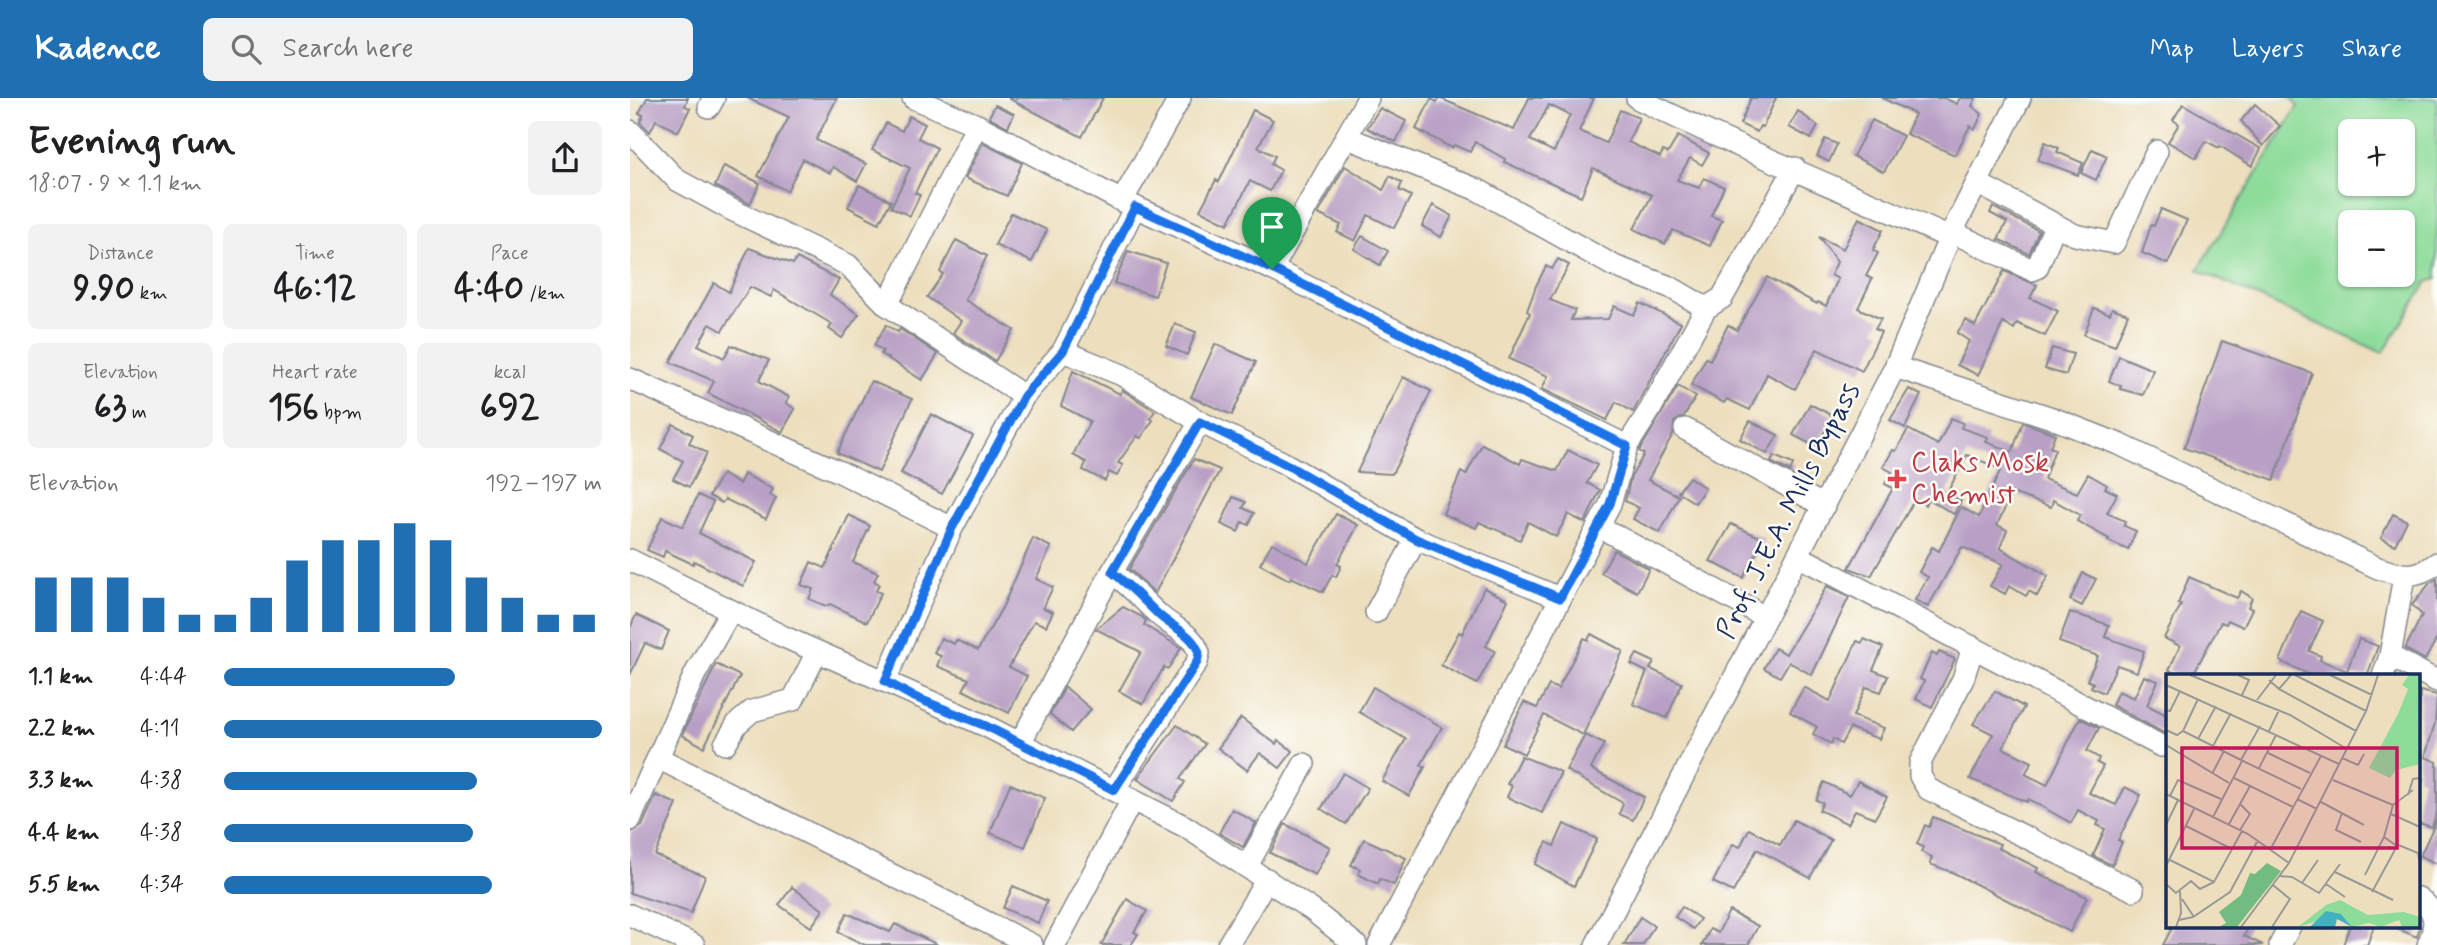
<!DOCTYPE html>
<html lang="en">
<head>
<meta charset="utf-8">
<style>
  :root { --surface:#fff; --page:#f2f2f2; --text:#202124; --muted:#757577; --accent:#1f6fb2 }
  body { margin:0; font-family:Mynerve,sans-serif; background:var(--page); color:var(--text); height:100vh; display:flex; flex-direction:column; font-size:26px; white-space:nowrap }
  * { box-sizing:border-box; margin:0 }
  p { font-size:23px; color:var(--muted) }
  .icon { flex:none; width:38px; height:38px; fill:none; stroke:currentColor; stroke-width:2; stroke-linecap:round; stroke-linejoin:round }
  .map { position:relative; flex:1; overflow:hidden }
  .drawer { display:flex; flex-direction:column; background:var(--surface); width:630px }
  .drawer>* { flex:none }
  .fabs { position:absolute; left:1708px; top:21px; display:grid; gap:14px }
  .fabs a { display:grid; place-items:center; width:77px; height:77px; border-radius:10px; background:var(--surface); box-shadow:0 2px 5px #0004; font-size:35px }
  .pin { position:absolute; display:grid; place-items:center; width:60px; height:60px; color:#fff; margin:-72px -30px; border-radius:50% 50% 50% 0; rotate:-45deg; box-shadow:0 0 7px #0007 }
  .pin .icon { rotate:45deg }
  .round { display:grid; place-items:center; flex:none; width:74px; height:74px; border-radius:10px; background:var(--page) }
  .summary { display:flex; align-items:center; justify-content:space-between; height:119px; padding:0 28px }
  h1 { font-size:38px; font-weight:800; line-height:52px }
  .figures { display:grid; grid-template-columns:repeat(3,1fr); gap:10px; height:119px; padding:7px 28px }
  .figures div { display:grid; align-content:center; border-radius:10px; background:var(--page); text-align:center }
  .figures b { font-size:35px; font-weight:800 }
  .figures small { font-size:19px; font-weight:400 }
  .figures p { font-size:19px }
  .chart { height:196px; padding:14px 28px }
  .chart p { display:flex; justify-content:space-between }
  .chart svg { width:100%; height:126px; margin-top:7px; stroke:var(--accent); stroke-width:6 }
  ul { padding:0 28px; list-style:none; font-size:23px }
  li { display:grid; grid-template-columns:112px 84px 1fr; align-items:center; height:52px }
  li i { height:18px; border-radius:9px; background:var(--accent) }
  header { display:flex; align-items:center; gap:42px; box-sizing:border-box; height:98px; padding:0 35px; background:var(--accent); color:#fff }
  header strong { font-size:33px }
  nav { display:flex; gap:38px; margin-inline-start:auto; font-size:24px }
  .search { width:490px; height:63px; background:var(--page); display:flex; align-items:center; gap:18px; box-sizing:border-box; padding:0 24px; border-radius:10px; color:var(--muted); font-size:26px }
  main { display:flex; flex:1; min-height:0 }
  .map>svg:first-child { display:block }
  .green { fill:#8ddc9a; stroke:#54867c; stroke-width:2; fill-rule:evenodd }
  .building { fill:#b89fc5; fill-rule:evenodd }
  .lines { fill:none; stroke-linecap:round; stroke-linejoin:round }
  .minor-casing { stroke:#84878e; stroke-width:24 }
  .minor { stroke:#fff; stroke-width:21 }
  .route-casing { stroke:#fff; stroke-width:14 }
  .route { stroke:#1a73e8; stroke-width:9 }
  .health-dot { fill:#e0444e; stroke:#fdfcf7; stroke-width:2.5 }
  .labels { text-anchor:middle; dominant-baseline:central; stroke-width:5; stroke-linejoin:round; paint-order:stroke }
  .health-label { font-size:28px; fill:#be3a42; stroke:#fdfcf7; text-anchor:start }
  .street-label { font-size:28px; fill:#1b2f5e; stroke:#fdfcf7 }
  .inset-road { fill:none; stroke:#999998; stroke-width:2 }
  .view { fill:#c2185b; fill-opacity:0.15; stroke:#c2185b; stroke-width:3.5 }
  .inset-edge { fill:none; stroke:#1b2f5e; stroke-width:3.5 }
</style>
</head>
<body>
<header>
<strong>Kadence</strong>
<div class="search"><svg class="icon" aria-label="search" viewBox="0 0 24 24"><circle cx="10" cy="10" r="6"/><path d="M15 15l6 6"/></svg>Search here</div>
<nav><a>Map</a><a>Layers</a><a>Share</a></nav>
</header>
<main>
<section class="drawer">
<div class="summary"><div><h1>Evening run</h1><p>18:07 · 9 × 1.1 km</p></div><a class="round"><svg class="icon" aria-label="share" viewBox="0 0 24 24"><path d="M12 15V3M7 8l5-5 5 5M5 13v7h14v-7"/></svg></a></div>
<div class="figures">
<div><p>Distance</p><b>9.90<small> km</small></b></div>
<div><p>Time</p><b>46:12</b></div>
<div><p>Pace</p><b>4:40<small> /km</small></b></div>
</div>
<div class="figures">
<div><p>Elevation</p><b>63<small> m</small></b></div>
<div><p>Heart rate</p><b>156<small> bpm</small></b></div>
<div><p>kcal</p><b>692</b></div>
</div>
<div class="chart"><p><span>Elevation</span>192–197 m</p>
<svg viewBox="0 0 160 44" preserveAspectRatio="none"><path d="M5 44V25M15 44V25M25 44V25M35 44V32M45 44V38M55 44V38M65 44V32M75 44V19M85 44V12M95 44V12M105 44V6M115 44V12M125 44V25M135 44V32M145 44V38M155 44V38"/></svg>
</div>
<ul>
<li><b>1.1 km</b>4:44<i style="width:61%"></i></li>
<li><b>2.2 km</b>4:11<i style="width:100%"></i></li>
<li><b>3.3 km</b>4:38<i style="width:67%"></i></li>
<li><b>4.4 km</b>4:38<i style="width:66%"></i></li>
<li><b>5.5 km</b>4:34<i style="width:71%"></i></li>
</ul>
</section>
<div class="map">
<svg width="1807" height="847" viewBox="0 0 1807 847">
  <rect width="100%" height="100%" fill="#fdfcf7"/>
  <filter id="ink" filterUnits="userSpaceOnUse"><feTurbulence type="fractalNoise" baseFrequency=".0143" numOctaves="2"/><feDisplacementMap in="SourceGraphic" scale="14" xChannelSelector="R" yChannelSelector="G"/><feConvolveMatrix kernelMatrix="1 2 1 2 8 2 1 2 1" color-interpolation-filters="sRGB"/></filter>
  <filter id="wash" filterUnits="userSpaceOnUse"><feTurbulence type="fractalNoise" baseFrequency=".00686" numOctaves="4" result="noise"/><feDisplacementMap in="SourceGraphic" scale="28" xChannelSelector="R" yChannelSelector="G"/><feGaussianBlur stdDeviation="1.57" result="paint"/><feColorMatrix in="noise" values="0 0 0 0 0 0 0 0 0 0 0 0 0 0 0 0 0 1.4 0 .05"/><feComposite in="paint" operator="in"/></filter>
  <g filter="url(#wash)">
    <rect width="100%" height="100%" fill="#eddfbe"/>
    <path class="green" d="M1661 0H1807V181L1797 184 1753 255 1568 172 1668 8ZM1720 33H1773V86H1720ZM1720 124H1773V177H1720Z"/>
    <g id="blocks">
      <g class="building">
        <path d="M17 0H58L55 8 60 10 48 34 26 22 20 34 10 24 13 17 9 15Z"/>
        <path d="M117 0H207L186 42 236 66 227 83 203 69 200 75 173 61 157 93 128 78 159 19Z"/>
        <path d="M378 0H473L452 39Z"/>
        <path d="M809 0 884 32 899 0H964L949 33 976 45 990 12 1009 20 998 44 1030 59 1033 53 1038 55 1048 38 1079 55 1072 67 1060 60 1047 82 1069 90 1074 80 1094 89 1081 118 1092 122 1080 148 1043 132 1035 146 1004 131 1022 97 963 70 951 98 874 64 875 61 845 44 840 54 824 47 822 50 786 31 801 1 807 4ZM919 7 940 17 924 54 900 42Z"/>
        <path d="M1121 0H1146L1133 29 1130 28 1127 34 1110 26Z"/>
        <path d="M1252 0H1314L1327 6 1330 0H1346L1342 8 1352 16 1345 31 1340 28 1325 57 1276 36 1285 16Z"/>
        <path d="M1553 6 1631 51 1622 68 1590 48 1589 50 1576 43 1566 60 1538 44 1549 26 1543 22Z"/>
        <path d="M1625 6 1650 28 1633 48 1611 23Z"/>
        <path d="M365 7 384 16 378 29 359 19Z"/>
        <path d="M750 10 776 23 766 44 737 30Z"/>
        <path d="M623 12 643 22 628 49 645 58 641 66 651 72 640 93 620 83 598 126 570 112 586 82 589 84Z"/>
        <path d="M1168 13 1188 28 1181 41 1159 29Z"/>
        <path d="M279 18 295 26 288 40 307 50 285 95 290 97 280 118 261 109 280 70 242 52 256 25 272 33Z"/>
        <path d="M1242 22 1273 38 1254 74 1223 58Z"/>
        <path d="M1195 41 1207 46 1199 64 1187 58Z"/>
        <path d="M1415 44 1429 50 1427 54 1453 65 1448 77 1408 62Z"/>
        <path d="M353 45 392 65 377 98 335 80Z"/>
        <path d="M1462 51 1477 58 1466 82 1451 75Z"/>
        <path d="M94 68 130 85 120 106 85 88Z"/>
        <path d="M715 68 753 92 760 78 772 85 769 92 781 98 764 130 738 117 725 143 707 134 711 127 688 116Z"/>
        <path d="M229 87 261 103 249 125 218 109Z"/>
        <path d="M803 107 822 118 811 139 792 128Z"/>
        <path d="M1363 109 1409 133 1399 156 1368 141 1377 124 1360 115Z"/>
        <path d="M1531 111 1557 122 1538 166 1512 155 1521 127 1524 128Z"/>
        <path d="M381 115 417 132 402 164 365 147Z"/>
        <path d="M1229 120 1253 132 1243 152 1248 155 1236 178 1242 181 1228 210 1251 221 1245 231 1251 234 1232 273 1187 251 1165 291 1137 276 1120 312 1097 301 1094 305 1061 287 1076 260 1080 262 1098 227 1107 232 1137 179 1187 206 1188 204 1196 208 1208 181 1201 177 1207 164 1189 139 1213 151Z"/>
        <path d="M732 138 758 153 750 167 724 151Z"/>
        <path d="M326 142 357 158 335 202 384 232 365 263 323 235 331 223 297 199 313 176 310 174Z"/>
        <path d="M119 150 163 166 167 160 209 182 200 197 229 216 212 240 199 231 202 226 144 192 141 199 120 189 92 233 80 226 68 247 94 260 101 247 139 262 129 283 159 299 156 305 165 311 152 334 78 295 84 283 40 264 84 185 99 194Z"/>
        <path d="M498 153 536 165 525 198 484 185Z"/>
        <path d="M928 161 939 167 920 202 945 212 941 222 978 221 984 208 1004 217 1010 205 1051 225 1003 314 986 304 977 322 912 291 918 278 879 261 900 215 897 213 906 188 916 168 922 171Z"/>
        <path d="M1374 173 1407 187 1400 200 1428 213 1415 238 1387 225 1384 231 1373 225 1348 277 1327 267 1339 243 1327 235 1336 222 1345 228Z"/>
        <path d="M1464 210 1480 216 1482 210 1498 216 1485 248 1454 237Z"/>
        <path d="M545 226 566 234 557 257 536 248Z"/>
        <path d="M256 227 268 234 270 231 308 256 292 282 251 256 253 253 244 247Z"/>
        <path d="M1592 243 1682 275 1644 382 1554 350Z"/>
        <path d="M585 246 626 264 602 317 561 299Z"/>
        <path d="M1422 250 1443 256 1436 277 1415 271Z"/>
        <path d="M1489 258 1523 272 1513 297 1490 291 1491 288 1479 283Z"/>
        <path d="M443 273 490 296 492 292 525 313 520 320 523 322 511 340 507 338 488 365 493 367 487 378 479 374 475 383 453 372 456 364 443 357 460 323 431 308Z"/>
        <path d="M773 279 801 293 777 347 762 376 727 374Z"/>
        <path d="M241 283 282 301 249 374 207 355Z"/>
        <path d="M1048 288 1066 299 1054 318 1044 324 1043 336 1018 382 1049 398 1030 435 1003 421 1009 410 995 403 1001 379 1014 356 1009 353Z"/>
        <path d="M1279 291 1291 297 1275 330 1260 322Z"/>
        <path d="M1180 306 1203 318 1186 349 1163 337Z"/>
        <path d="M301 316 343 338 312 396 271 375Z"/>
        <path d="M1321 320 1333 325 1331 330 1358 339 1356 344 1382 354 1393 324 1425 336 1420 349 1425 351 1414 381 1447 395 1458 376 1477 387 1475 390 1487 396 1477 415 1495 423 1494 428 1506 433 1498 452 1478 443 1479 441 1447 423 1450 417 1423 402 1421 409 1382 395 1367 427 1377 432 1370 450 1418 478 1407 498 1399 493 1396 498 1379 488 1375 496 1360 488 1373 466 1332 449 1298 509 1285 502 1298 479 1289 474 1302 449 1309 453 1331 409 1349 419 1371 371 1337 357 1317 395 1331 403 1324 416 1298 401 1295 407 1285 401 1241 478 1219 470 1263 390 1255 386 1262 374 1253 369 1263 352 1266 353 1278 331 1308 347Z"/>
        <path d="M1120 323 1148 337 1137 356 1110 341Z"/>
        <path d="M43 326 63 337 59 345 77 355 59 389 43 381 53 363 30 351Z"/>
        <path d="M852 346 890 366 892 361 927 373 938 352 967 367 957 385 970 392 955 425 938 416 926 439 898 424 890 442 849 424 846 430 813 416 831 374 836 377Z"/>
        <path d="M1144 358 1163 366 1160 374 1141 364Z"/>
        <path d="M564 361 590 372 525 495 499 471Z"/>
        <path d="M92 376 109 386 114 376 143 391 140 397 146 400 136 421 95 401 92 405 79 398Z"/>
        <path d="M1059 379 1075 390 1065 405 1048 394Z"/>
        <path d="M68 397 83 404 69 435 126 464 113 488 64 463 63 466 35 453 33 459 17 452 32 419 53 429Z"/>
        <path d="M603 399 616 404 613 410 624 415 619 427 612 424 608 434 591 426Z"/>
        <path d="M706 416 728 427 707 466 711 468 706 479 702 477 693 494 661 479 659 482 630 466 642 445 678 465Z"/>
        <path d="M1763 416 1777 423 1765 447 1751 440Z"/>
        <path d="M219 417 240 428 223 464 248 475 244 483 249 486 246 493 251 495 237 524 200 506 196 508 179 501 183 491 171 487 181 464 195 470Z"/>
        <path d="M1101 426 1134 441 1113 480 1080 463Z"/>
        <path d="M403 440 421 449 406 481 423 489 413 510 423 514 416 528 404 523 379 569 397 578 379 615 333 592 339 581 307 568 311 558 304 555 311 540 324 546 326 542 348 552 373 508Z"/>
        <path d="M984 452 1019 471 1007 494 971 475Z"/>
        <path d="M1453 475 1466 481 1452 508 1440 502Z"/>
        <path d="M1559 479 1607 500 1611 493 1622 500 1618 509 1622 511 1613 529 1598 522 1596 526 1591 524 1562 578H1550L1539 572 1550 548 1534 540 1551 507 1548 506Z"/>
        <path d="M1807 481V540L1795 562 1775 551 1792 517 1782 507 1800 485Z"/>
        <path d="M1197 488 1219 499 1182 577 1159 564 1150 579 1134 570 1145 550 1156 556Z"/>
        <path d="M854 490 878 502 856 548 865 553 847 586 811 567 829 534 832 536Z"/>
        <path d="M493 509 512 519 516 523 514 527 551 550 538 571 534 569 513 606 489 593 511 554 466 531Z"/>
        <path d="M1671 513 1693 523 1679 553 1691 558 1690 562 1717 573 1729 541 1748 548 1737 578H1682L1650 563Z"/>
        <path d="M1440 514 1479 527 1475 539 1514 553 1507 574 1487 567 1474 595 1461 589 1463 585 1457 582 1468 558 1429 544Z"/>
        <path d="M6 517 39 533 31 552 15 545 0 577V530Z"/>
        <path d="M961 536 993 553 953 637 914 617 894 656 873 646 894 604 907 610 919 587 928 591 954 540 958 542Z"/>
        <path d="M1234 541 1253 549 1243 572 1258 578 1251 594 1236 589 1223 618 1254 630 1249 641 1220 630 1211 646 1203 641 1201 646 1183 636 1187 629 1160 614 1174 589 1200 603 1227 543 1232 545Z"/>
        <path d="M1309 554 1325 561 1302 609 1286 601 1294 583 1290 581 1302 555 1307 558Z"/>
        <path d="M1007 556 1024 564 1020 571 1052 585 1037 620 1003 606 1017 574 1001 566Z"/>
        <path d="M86 566 110 578 74 649 52 637Z"/>
        <path d="M1514 578 1528 583 1517 607 1537 617V637L1482 607 1488 593 1504 600Z"/>
        <path d="M435 589 461 611 441 634 420 616Z"/>
        <path d="M743 589 812 629 791 667 795 669 779 698 752 683 776 641 729 614Z"/>
        <path d="M1365 593 1394 609 1373 650 1402 664 1395 676 1417 687 1450 620 1469 630 1457 653 1469 660 1467 665 1473 668 1459 695 1486 707 1495 689 1511 697 1488 742 1492 744 1482 767 1463 758 1475 731 1467 727 1469 723 1448 712 1441 725 1398 701 1397 704 1340 681 1363 636 1343 626Z"/>
        <path d="M1790 593 1807 597 1805 625 1795 659 1807 664V713L1802 729 1788 725V697L1793 681 1788 680Z"/>
        <path d="M611 620 646 646 648 642 663 653 650 670 630 655 617 672 588 650Z"/>
        <path d="M547 627 575 646 550 681 555 684 543 703 507 681Z"/>
        <path d="M955 637 974 646 961 671 1014 699 1003 722 989 716 993 706 991 704 936 672Z"/>
        <path d="M891 658 931 674 912 715 877 699 882 688 877 686Z"/>
        <path d="M713 675 738 690 716 726 691 711Z"/>
        <path d="M1228 683 1257 699 1245 720 1225 712 1218 726 1189 712 1193 705 1186 702 1194 684 1220 697Z"/>
        <path d="M380 686 415 700 395 749 360 735Z"/>
        <path d="M26 697 47 706 25 757 75 778 61 815 0 795V735L12 728Z"/>
        <path d="M602 711 626 725 613 749 589 735Z"/>
        <path d="M1303 719 1370 746 1368 750 1408 770 1406 774 1457 799 1440 834 1324 775 1300 766 1302 759 1291 754 1293 749 1287 746 1295 727 1299 729Z"/>
        <path d="M1807 721V766L1790 758Z"/>
        <path d="M1164 722 1201 742 1180 780 1127 751 1103 794 1083 784 1103 746 1110 749 1119 731 1150 747Z"/>
        <path d="M655 726 700 749 685 777 640 755Z"/>
        <path d="M934 726 967 741 944 788 905 766 917 744 924 748Z"/>
        <path d="M734 741 776 760 764 787 750 781 748 786 728 776 730 771 721 767Z"/>
        <path d="M383 788 417 803 408 825 373 810Z"/>
        <path d="M162 789 193 812 181 829 149 807Z"/>
        <path d="M497 801 517 813 504 834 508 836 501 847H471Z"/>
        <path d="M1052 809 1070 821 1063 831 1045 819Z"/>
        <path d="M1099 813 1128 828 1118 847H1072L1080 831 1088 835Z"/>
        <path d="M217 815 260 834 265 826 308 847H235L208 834Z"/>
        <path d="M1010 819 1024 828 1013 847H994Z"/>
        <path d="M1543 828H1619L1614 838 1633 847H1533Z"/>
        <path d="M1720 828H1744L1737 847H1713Z"/>
        <path d="M1760 828H1790L1787 839Z"/>
      </g>
    </g>
  </g>
  <g filter="url(#ink)">
    <use href="#blocks" fill-opacity="0" stroke="#84878e" stroke-width="2"/>
    <g class="lines">
      <g class="minor-casing">
        <g id="minor">
          <path d="M283 0 347 27 492 103"/>
          <path d="M550 0 492 103 642 171 997 348"/>
          <path d="M1007 0C1109 51 1216 93 1320 140"/>
          <path d="M79 9 84 0"/>
          <path d="M0 33 47 82 102 112 218 167 257 207 394 298"/>
          <path d="M718 40 848 92 984 168 1040 189 1076 210"/>
          <path d="M1347 85 1445 137 1484 145 1527 53"/>
          <path d="M1322 134 1402 172 1407 170 1421 137"/>
          <path d="M642 171 738 0"/>
          <path d="M257 207 347 27"/>
          <path d="M433 253 492 277 570 324 652 364 786 441 930 500"/>
          <path d="M1265 269 1422 320 1491 347 1748 470C1771 478 1786 481 1807 465"/>
          <path d="M0 281 210 374 322 430"/>
          <path d="M1055 331 1194 408"/>
          <path d="M968 428 1135 519"/>
          <path d="M1168 458 1531 648"/>
          <path d="M0 462 152 538 356 628 556 729 682 812 726 847"/>
          <path d="M482 474C500 488 514 503 530 518 545 531 563 536 569 555L567 564 484 692"/>
          <path d="M746 514 786 441"/>
          <path d="M1343 549 1333 581 1290 665V678L1298 691 1503 792"/>
          <path d="M1760 558 1807 583"/>
          <path d="M1753 578 1760 558 1774 478"/>
          <path d="M255 583 322 430 394 298 433 253 505 109"/>
          <path d="M390 645 482 474 570 324"/>
          <path d="M95 646 107 626 122 613 163 602 187 554"/>
          <path d="M28 660 402 847"/>
          <path d="M0 722 65 576 100 514"/>
          <path d="M617 768 674 666"/>
          <path d="M1788 800C1807 813 1807 826 1798 847"/>
          <path d="M0 817 64 847"/>
          <path d="M425 847 502 702"/>
          <path d="M598 847 637 781"/>
          <path d="M749 847 980 406 997 348 1020 312 1076 210 1092 200 1165 70"/>
          <path d="M966 847 1265 269 1322 134 1390 0"/>
          <path d="M1650 847 1660 828"/>
        </g>
      </g>
      <use href="#minor" class="minor"/>
    </g>
  </g>
  <g class="lines" filter="url(#ink)">
    <g class="route-casing">
      <path id="route" d="M505 109 642 171 997 348 980 406 930 500 786 441 652 364 570 324 482 474C502 489 513 502 530 518 545 531 563 536 569 555L567 564 484 692 356 628 282 598 255 583 322 430 394 298 433 253Z"/>
    </g>
    <use href="#route" class="route"/>
  </g>
  <path class="health-dot" d="M1263.5 370.5h7v7h7v7h-7v7h-7v-7h-7v-7h7z"/>
  <g class="labels">
    <g class="health-label">
      <text x="1281" y="365">Claks Mosk<tspan x="1281" dy="32">Chemist</tspan></text>
    </g>
    <g class="street-label">
      <text transform="translate(1159 413) rotate(-63)">Prof. J.E.A. Mills Bypass</text>
    </g>
  </g>
  <g transform="translate(1536 576)">
    <rect width="254" height="254" fill="#eddfbe"/>
    <path d="M243 1H254V90L230 96 224 104 203 94 232 40 242 15 236 11ZM174 226 202 241 238 238 254 243V253H236L233 246 215 253 203 249 186 253 175 240 132 253 160 231Z" fill="#8ddc9a"/>
    <path d="M101 189 115 197 71 253H53L60 249 53 238 75 221 84 199 89 200Z" fill="#72bc82"/>
    <path d="M160 237 175 240 186 253 171 245 169 253H144Z" fill="#43b1c0"/>
    <path class="inset-road" d="M24 1 124 41 181 75M72 1 83 6 76 21M129 1 200 37M164 1 206 21M103 6 113 15 125 1M0 11 173 90M113 15 190 57M91 26 110 1M0 36 4 37 14 17M94 52 75 86 135 115M0 56 11 61 17 57 75 86M17 57 32 25M103 57 113 36M32 65 50 32M0 71 63 109M47 72 65 39M102 79 144 99M176 84 192 91 198 80M93 94 110 61M47 98 58 77M68 104 127 133M167 106 227 131M0 120 82 160 123 189M242 121 247 105 254 104M4 122 12 106 55 125M131 125 151 135M155 128 198 151M74 130 84 140 74 156M227 131 247 116M176 139 170 156 195 168M225 140 254 153M47 143 76 87M63 150 84 112M0 151 12 126M20 152 66 175M230 170 252 179 254 191M104 176 155 82M4 186 48 208 76 157M0 192 28 135M169 198 227 226M199 201 218 163 227 131M114 202 126 203 153 219 174 190M136 209 152 186M0 210 10 219 25 207 34 215 48 208M160 210 179 223M206 218 231 172 218 163M16 225 28 243M13 246 27 243 64 218 92 166M10 253 15 239 14 217M75 253 123 189 200 37 212 1M106 253 124 225 107 211"/>
    <path class="view" d="M16 74H231V174H16Z"/>
    <rect width="254" height="254" class="inset-edge"/>
  </g>
</svg>
<div class="fabs">
<a>+</a>
<a>−</a>
</div>
<div class="pin" style="left:642px;top:171px;background:#1e9e55"><svg class="icon" aria-label="arrive" viewBox="0 0 24 24"><path d="M6 21V4h12l-3 4 3 4H6"/></svg></div>
</div>
</main>
</body>
</html>
